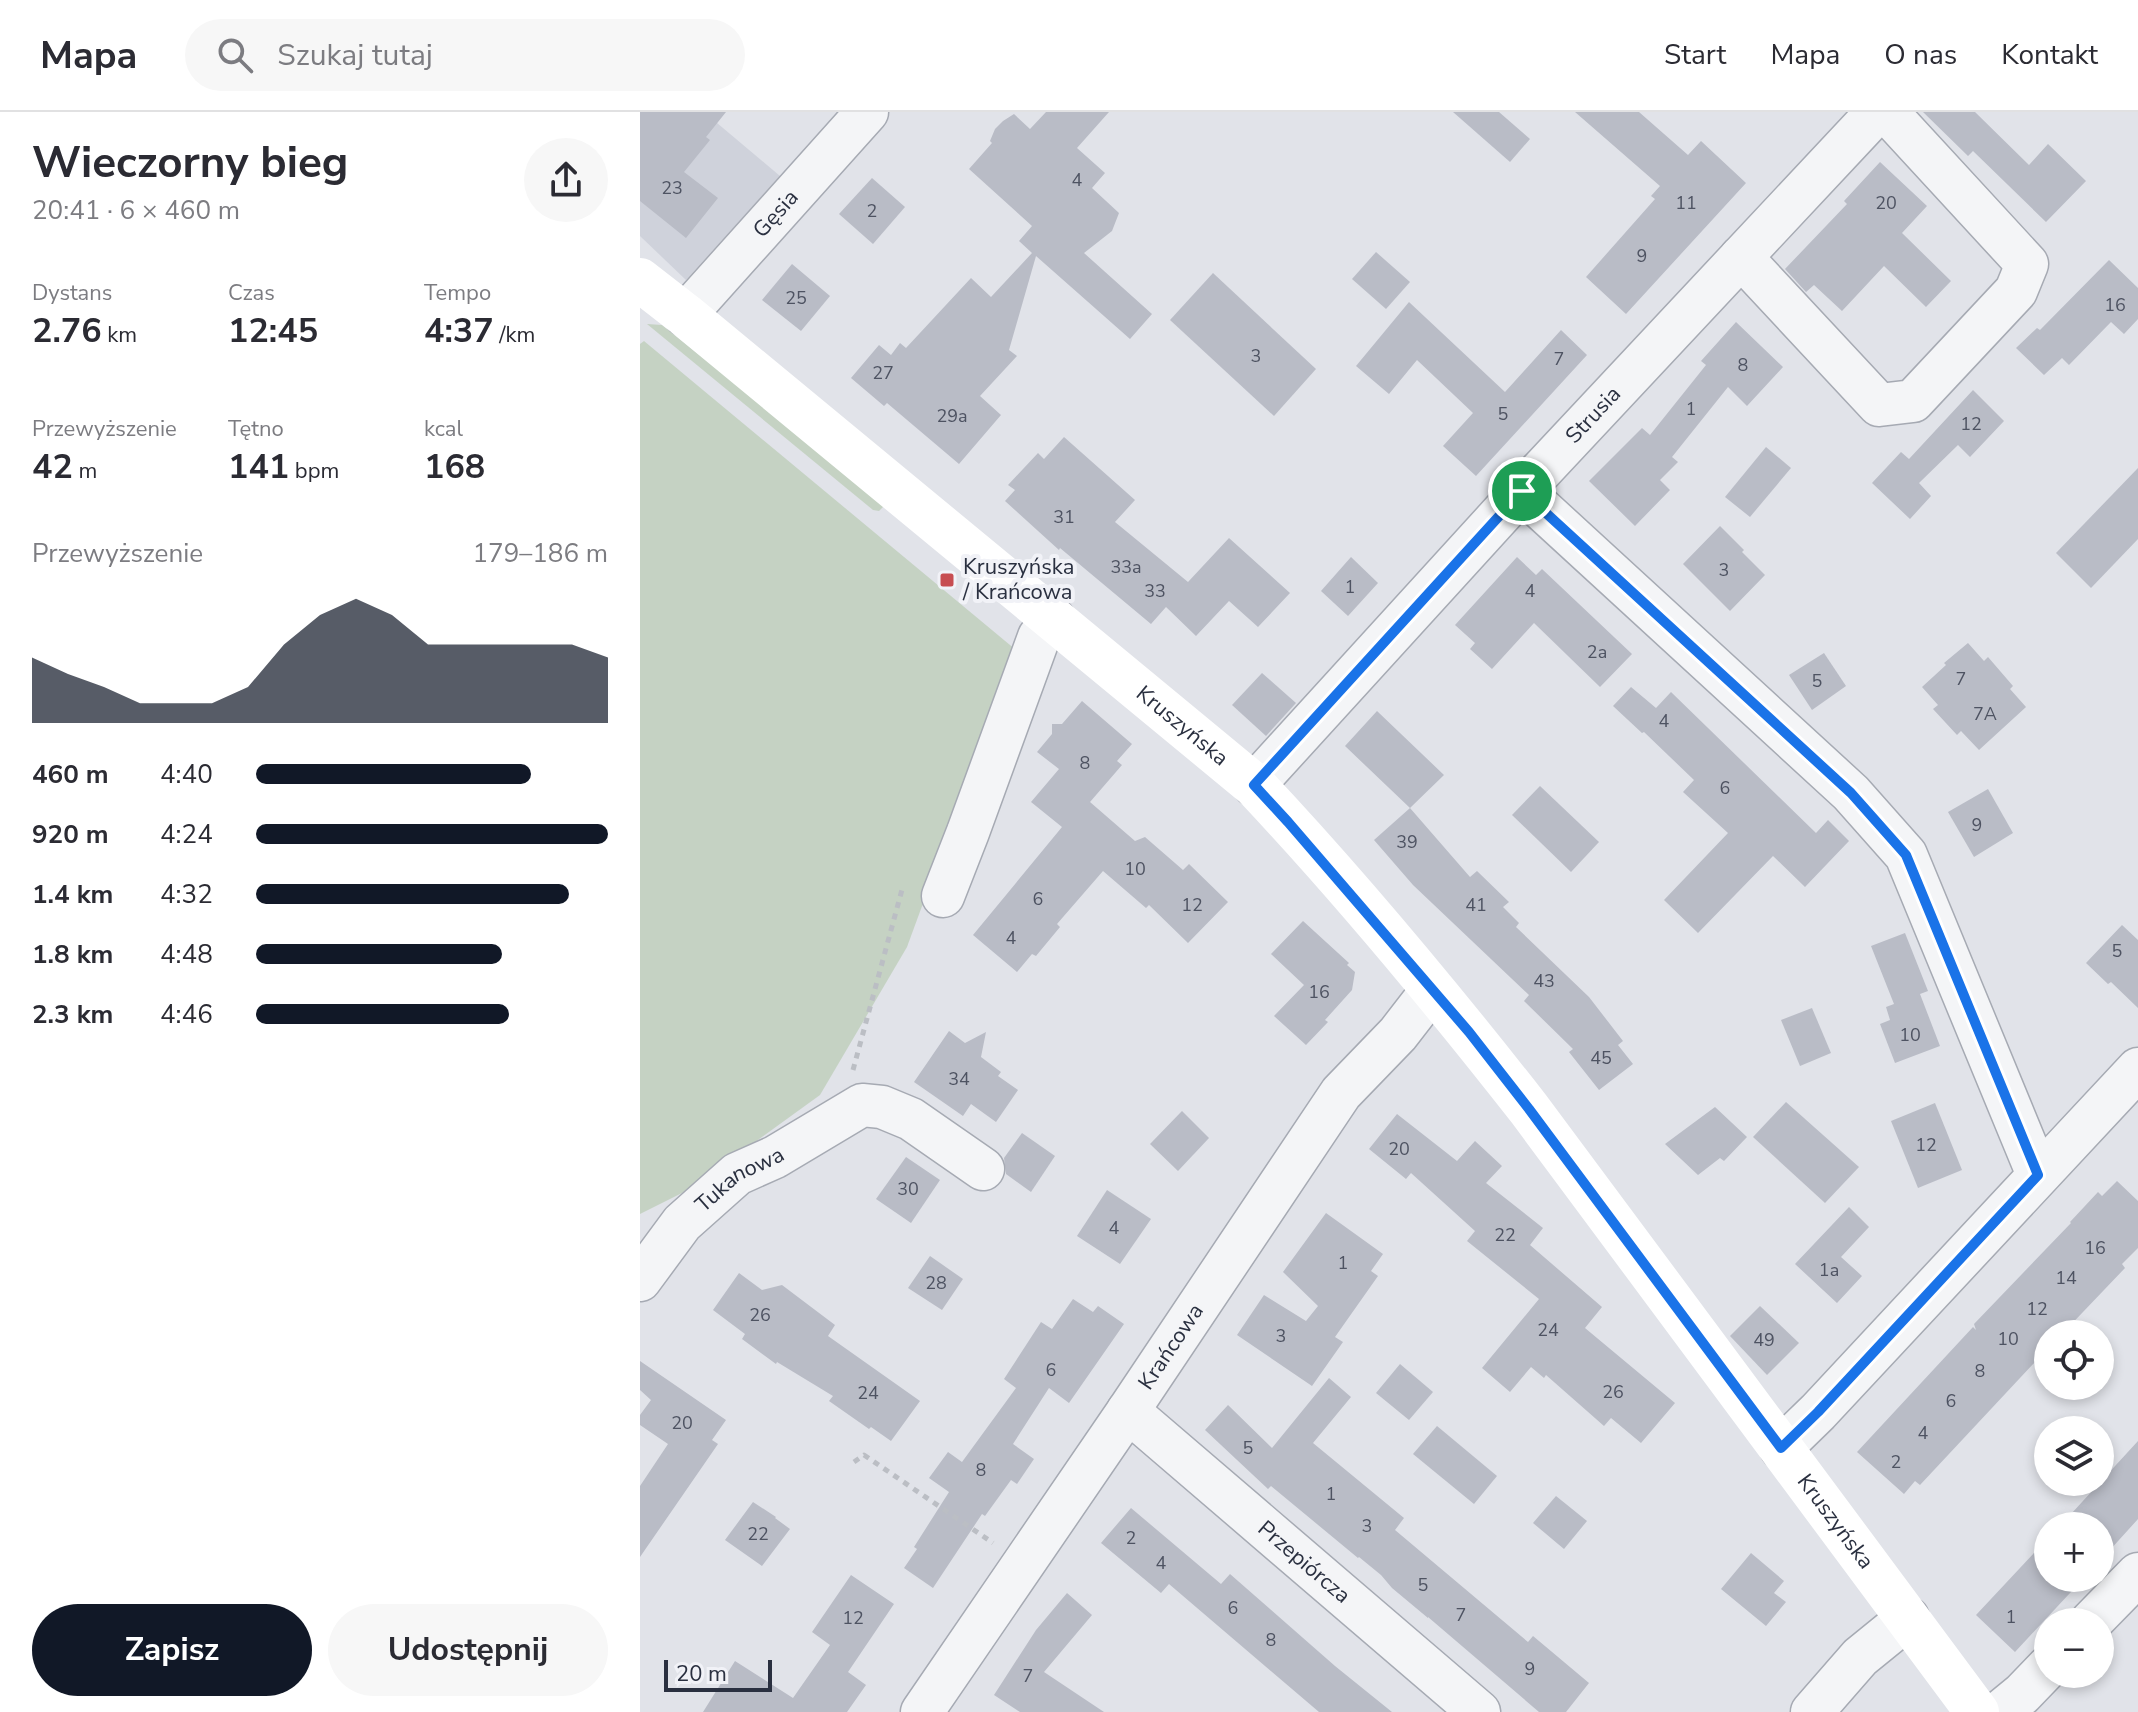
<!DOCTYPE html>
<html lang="pl">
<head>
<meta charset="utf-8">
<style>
  :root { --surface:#fff; --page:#f7f7f7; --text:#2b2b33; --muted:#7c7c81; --line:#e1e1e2; --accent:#111827 }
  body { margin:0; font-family:"Nunito Sans",sans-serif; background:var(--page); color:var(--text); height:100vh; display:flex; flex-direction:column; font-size:30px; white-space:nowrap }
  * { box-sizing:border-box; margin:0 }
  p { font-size:26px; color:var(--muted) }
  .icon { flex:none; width:44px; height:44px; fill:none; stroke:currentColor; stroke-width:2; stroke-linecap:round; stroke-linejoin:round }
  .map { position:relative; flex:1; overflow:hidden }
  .sheet { display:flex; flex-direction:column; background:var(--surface); width:640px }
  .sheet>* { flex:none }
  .tools { position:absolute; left:1394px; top:1208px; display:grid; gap:16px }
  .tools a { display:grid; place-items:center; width:80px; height:80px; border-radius:50%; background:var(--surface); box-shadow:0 4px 12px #0003; font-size:40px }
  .scale { position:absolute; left:24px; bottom:20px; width:108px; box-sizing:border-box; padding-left:8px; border:4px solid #2a3040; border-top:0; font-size:22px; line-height:28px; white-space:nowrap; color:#2a3040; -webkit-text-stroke:6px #f1f2f7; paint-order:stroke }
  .pin { position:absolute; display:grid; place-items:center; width:68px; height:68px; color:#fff; margin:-34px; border:4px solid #fff; border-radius:50%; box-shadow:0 2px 8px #0007 }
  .round { display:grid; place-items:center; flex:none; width:84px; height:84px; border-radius:42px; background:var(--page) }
  .overview { display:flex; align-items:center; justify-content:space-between; height:136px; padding:0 32px }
  h1 { font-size:44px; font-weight:700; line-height:60px }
  .metrics { display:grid; grid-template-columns:repeat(3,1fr); gap:12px; height:136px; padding:8px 32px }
  .metrics div { display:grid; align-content:center }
  .metrics b { font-size:34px; font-weight:700 }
  .metrics small { font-size:22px; font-weight:400 }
  .metrics p { font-size:22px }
  .chart { height:224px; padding:16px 32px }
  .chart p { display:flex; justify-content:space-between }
  .chart svg { width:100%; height:144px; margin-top:8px; fill:var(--accent); opacity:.7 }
  .cta { display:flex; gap:16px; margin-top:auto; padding:16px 32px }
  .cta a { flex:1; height:92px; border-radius:48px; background:var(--accent); color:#fff; font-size:32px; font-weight:700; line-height:92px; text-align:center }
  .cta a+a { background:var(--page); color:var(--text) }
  ul { padding:0 32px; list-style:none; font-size:26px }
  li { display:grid; grid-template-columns:128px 96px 1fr; align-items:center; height:60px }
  li i { height:20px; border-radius:10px; background:var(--accent) }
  header { display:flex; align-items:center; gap:48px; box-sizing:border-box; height:112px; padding:0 40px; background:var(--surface); border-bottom:2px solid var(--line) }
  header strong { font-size:38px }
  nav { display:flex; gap:44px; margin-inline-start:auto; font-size:28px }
  .search { width:560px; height:72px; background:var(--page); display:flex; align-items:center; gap:20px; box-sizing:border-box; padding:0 28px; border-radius:44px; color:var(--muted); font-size:30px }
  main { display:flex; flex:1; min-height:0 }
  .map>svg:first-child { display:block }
  .built { fill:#cfd2db }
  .green { fill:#c5d2c3 }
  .building { fill:#b9bcc6 }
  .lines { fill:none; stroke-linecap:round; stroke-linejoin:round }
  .street-casing { stroke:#a6aab3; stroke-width:45 }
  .path { stroke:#bbbec4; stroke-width:5; stroke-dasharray:6 6; stroke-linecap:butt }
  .street { stroke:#f4f5f7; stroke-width:42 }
  .secondary { stroke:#fff; stroke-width:44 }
  .route-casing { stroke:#fff; stroke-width:16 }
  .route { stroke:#1a73e8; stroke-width:10 }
  .poi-dot { fill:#c74d51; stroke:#f1f2f7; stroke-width:3 }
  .labels { text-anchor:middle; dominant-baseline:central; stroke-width:8; stroke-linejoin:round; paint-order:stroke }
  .number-label { font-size:18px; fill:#4e5362 }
  .street-label { font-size:22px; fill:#2a3040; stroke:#f1f2f7 }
  .poi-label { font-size:22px; fill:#2a3040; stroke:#f1f2f7; text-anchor:start }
</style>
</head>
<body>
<header>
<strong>Mapa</strong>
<div class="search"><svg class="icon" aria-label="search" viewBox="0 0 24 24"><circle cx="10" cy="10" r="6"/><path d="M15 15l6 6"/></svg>Szukaj tutaj</div>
<nav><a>Start</a><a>Mapa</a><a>O nas</a><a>Kontakt</a></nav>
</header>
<main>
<section class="sheet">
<div class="overview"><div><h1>Wieczorny bieg</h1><p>20:41 · 6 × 460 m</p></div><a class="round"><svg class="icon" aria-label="share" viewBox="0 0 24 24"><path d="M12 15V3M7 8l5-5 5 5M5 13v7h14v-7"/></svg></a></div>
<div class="metrics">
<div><p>Dystans</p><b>2.76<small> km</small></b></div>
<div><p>Czas</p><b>12:45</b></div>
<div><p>Tempo</p><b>4:37<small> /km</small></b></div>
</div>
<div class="metrics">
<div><p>Przewyższenie</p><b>42<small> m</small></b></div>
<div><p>Tętno</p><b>141<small> bpm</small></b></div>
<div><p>kcal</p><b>168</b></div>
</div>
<div class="chart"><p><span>Przewyższenie</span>179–186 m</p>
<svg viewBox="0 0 160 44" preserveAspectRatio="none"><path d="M0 44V24L10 29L20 33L30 38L40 38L50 38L60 33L70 20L80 11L90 6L100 11L110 20L120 20L130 20L140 20L150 20L160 24V44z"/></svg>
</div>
<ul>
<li><b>460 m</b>4:40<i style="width:78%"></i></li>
<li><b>920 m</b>4:24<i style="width:100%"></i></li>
<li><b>1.4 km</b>4:32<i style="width:89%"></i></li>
<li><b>1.8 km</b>4:48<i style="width:70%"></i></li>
<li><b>2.3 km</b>4:46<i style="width:72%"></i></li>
</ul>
<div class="cta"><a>Zapisz</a><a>Udostępnij</a></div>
</section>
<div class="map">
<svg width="1498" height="1600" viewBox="0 0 1498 1600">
  <rect width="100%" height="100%" fill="#e1e3e9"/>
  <path class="built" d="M64 0 140 64 46 168 0 124V40Z"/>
  <g class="green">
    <path d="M7 212 22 213 246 392 239 399 233 398Z"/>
    <path d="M4 229 376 538 267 835 180 983 50 1077 0 1102V232Z"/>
  </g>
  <g class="building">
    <path d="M0 0H86L66 25 70 28 44 60 78 86 46 126 0 89Z"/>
    <path d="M406 0H469L437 36 465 61 452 76 479 101 472 119 444 141 512 202 490 227 396 144 369 238 377 244 340 284 361 303 319 352 247 291 244 294 211 266 239 233 251 243 260 231 266 236 331 166 351 185 392 141 379 129 392 114 329 57 352 31 350 29 355 17 363 9 374 2 390 17Z"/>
    <path d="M813 0H859L890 27 870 50Z"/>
    <path d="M935 0H999L1048 43 1061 29 1106 71 986 202 946 165 1015 87 1011 84 1020 74Z"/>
    <path d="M1283 0H1335L1389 53 1408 32 1446 69 1406 110 1333 39 1328 44Z"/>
    <path d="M1240 50 1287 94 1262 121 1311 169 1286 195 1244 154 1202 199 1174 173 1166 180 1145 157 1207 92 1204 89Z"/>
    <path d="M232 66 265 95 233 132 199 102Z"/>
    <path d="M736 140 770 170 746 197 712 167Z"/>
    <path d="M1469 148 1498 176V207L1484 222 1471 210 1429 253 1422 246 1404 263 1376 236 1397 216 1400 218Z"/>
    <path d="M152 152 190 184 161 219 122 188Z"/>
    <path d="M573 161 676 257 634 304 530 208Z"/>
    <path d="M769 190 865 280 921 218 947 243 836 364 803 334 833 301 777 248 749 282 716 254Z"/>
    <path d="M1096 210 1143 255 1107 294 1088 275 1032 345 1038 350 1020 368 1030 378 995 414 949 369 1002 316 1010 323 1066 253 1061 249Z"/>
    <path d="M1333 278 1364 309 1330 345 1318 333 1279 371 1291 384 1270 407 1232 371 1261 340 1269 347Z"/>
    <path d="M424 325 495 388 475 410 548 470 589 426 650 481 618 515 589 489 556 524 526 495 511 512 420 436 419 438 365 389 375 378 368 373 398 341 404 347Z"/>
    <path d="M1126 335 1151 356 1110 405 1085 385Z"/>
    <path d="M1498 356V427L1451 476 1416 441Z"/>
    <path d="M1080 414 1104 438 1102 440 1125 463 1090 499 1043 452Z"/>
    <path d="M711 445 738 471 708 504 681 479Z"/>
    <path d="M877 445 896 463 902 457 992 542 960 575 894 511 852 557 830 537 835 531 815 513Z"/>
    <path d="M1328 531 1344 549 1348 545 1373 574 1370 577 1386 595 1339 638 1321 619 1317 623 1293 597 1298 593 1282 575 1306 553 1304 551Z"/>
    <path d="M1184 541 1206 574 1172 598 1149 563Z"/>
    <path d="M622 561 656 591 626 624 592 593Z"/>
    <path d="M991 575 1016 596 1031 580 1176 721 1188 708 1209 729 1165 775 1133 744 1058 821 1024 788 1088 721 1043 680 1054 668 1004 620 1002 621 973 594Z"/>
    <path d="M442 589 492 632 477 649 482 653 450 690 495 729 505 725 543 758 549 752 588 790 548 831 509 793 506 796 463 759 417 812 420 815 396 844 392 842 377 860 333 823 422 715 391 690 419 657 397 640 412 622V612H422Z"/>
    <path d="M737 599 804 663 770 696 830 765 837 759 869 790 863 795 879 811 876 815 949 885 983 929 978 933 993 952 959 978 929 940 933 937 884 889 889 883 773 773 734 728 770 696 705 634Z"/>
    <path d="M900 674 959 730 931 760 872 703Z"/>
    <path d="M1348 677 1373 721 1334 745 1308 700Z"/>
    <path d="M663 809 709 851 707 853 715 860 712 878 685 908 688 910 666 933 634 904 664 873 631 842Z"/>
    <path d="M1482 813 1498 828V896L1471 870 1468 872 1446 851Z"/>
    <path d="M1265 821 1288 879 1280 882 1300 934 1255 951 1240 912 1250 908 1246 895 1254 892 1231 834Z"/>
    <path d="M1172 896 1191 941 1160 954 1141 908Z"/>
    <path d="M309 919 325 931 346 920 341 945 361 960 358 964 378 978 356 1010 331 992 323 1004 274 970Z"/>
    <path d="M1146 990 1219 1055 1185 1091 1113 1025Z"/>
    <path d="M1295 991 1322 1058 1278 1076 1251 1009Z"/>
    <path d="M1075 995 1107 1025 1084 1049 1080 1046 1058 1063 1025 1032Z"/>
    <path d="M542 999 569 1026 538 1059 510 1032Z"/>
    <path d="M757 1002 817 1049 835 1029 862 1054 846 1071 903 1116 890 1133 962 1195 945 1216 1035 1291 1001 1331 971 1306 964 1314 906 1263 904 1266 891 1255 870 1280 842 1256 899 1187 827 1129 835 1119 771 1061 766 1067 729 1037Z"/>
    <path d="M382 1021 415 1044 391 1080 366 1062 364 1046Z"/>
    <path d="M266 1045 300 1068 271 1111 236 1087Z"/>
    <path d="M1477 1069 1498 1089V1136L1482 1152 1485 1156 1422 1222H1408V1236L1280 1373 1275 1369 1264 1382 1217 1340 1333 1215 1336 1218 1334 1212 1431 1111 1430 1110 1458 1080 1462 1084Z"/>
    <path d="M467 1078 511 1107 480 1152 437 1124Z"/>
    <path d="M1209 1095 1229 1115 1201 1145 1222 1164 1197 1191 1155 1152Z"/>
    <path d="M686 1101 743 1142 731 1159 738 1164 695 1225 703 1230 672 1274 597 1223 624 1183 666 1209 678 1194 643 1160Z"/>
    <path d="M290 1144 323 1167 302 1198 268 1176Z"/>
    <path d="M99 1161 122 1178 142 1173 195 1213 188 1224 280 1289 251 1329 231 1315 229 1317 189 1289 193 1284 137 1250 136 1252 102 1227 105 1222 73 1198Z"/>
    <path d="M433 1187 453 1200 458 1194 484 1212 429 1291 409 1276 373 1332 394 1347 377 1372 371 1368 345 1404 342 1402 293 1476 264 1456 277 1437 274 1435 309 1380 289 1366 308 1340 322 1350 376 1276 364 1267 401 1210 412 1217Z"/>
    <path d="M1120 1194 1159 1231 1127 1263 1090 1224Z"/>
    <path d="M0 1249 86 1308 72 1328 78 1332 0 1445V1374L28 1332 0 1313V1303L11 1288 0 1278Z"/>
    <path d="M760 1252 793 1280 769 1308 736 1281Z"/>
    <path d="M689 1266 711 1285 673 1331 764 1406 755 1418 888 1530 893 1524 949 1571 926 1600H899L788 1505V1506L752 1476 741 1463 719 1445 718 1446 631 1374 628 1377 565 1318 588 1293 632 1336Z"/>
    <path d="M797 1314 857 1364 834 1392 773 1342Z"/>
    <path d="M1498 1329V1407L1460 1449V1414H1420Z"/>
    <path d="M916 1384 947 1409 924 1437 893 1411Z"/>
    <path d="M113 1390 136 1405 135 1406 150 1417 122 1454 85 1428Z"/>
    <path d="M491 1396 581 1472 590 1462 695 1554 752 1600H679L529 1472 521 1481 461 1431Z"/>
    <path d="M1408 1426V1466H1444L1375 1540 1336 1503Z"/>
    <path d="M1111 1441 1144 1469 1134 1481 1146 1490 1126 1514 1081 1477Z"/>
    <path d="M211 1463 254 1492 208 1560 226 1573 207 1600H63L95 1549 153 1586 190 1533 172 1520Z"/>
    <path d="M427 1481 452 1503 404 1560 464 1600H380L354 1583 396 1518Z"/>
  </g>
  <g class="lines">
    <g class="street-casing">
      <g id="street">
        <path d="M1101 145 1239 293 1273 289 1376 179 1387 152 1247 0"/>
        <path id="s1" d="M45 203 227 0"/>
        <path d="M882 379 1211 681 1266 743 1398 1063"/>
        <path id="s2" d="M614 673 882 379 1237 0"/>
        <path d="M303 784 328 720 399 525 414 507"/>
        <path id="s3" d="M0 1168 42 1111 97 1062 135 1045 222 993 242 995 271 1007 343 1057"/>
        <path id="s4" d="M488 1299 839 1600"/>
        <path d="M1141 1336 1178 1300 1498 957"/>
        <path d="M1451 1510 1498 1462"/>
        <path id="s5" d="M282 1600 488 1299 701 981 758 922 792 878"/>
        <path d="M1172 1600 1220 1545 1268 1506"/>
        <path d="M1360 1600 1382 1582 1408 1555"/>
      </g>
    </g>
    <g class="path">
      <path d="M213 958 263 774"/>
      <path d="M214 1350 224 1343 353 1431"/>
    </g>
    <use href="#street" class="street"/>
    <path class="secondary" id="s6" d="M0 168 45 203 614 673C711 776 802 886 889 997L1337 1600"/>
  </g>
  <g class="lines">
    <g class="route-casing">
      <path id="route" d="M882 379 1211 681 1266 743 1398 1063 1178 1300 1141 1336 889 997 829 920 648 710 614 673Z"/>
    </g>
    <use href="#route" class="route"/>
  </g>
  <rect class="poi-dot" x="299" y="460" width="16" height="16" rx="4"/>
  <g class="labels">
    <g class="number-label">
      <text x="437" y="68">4</text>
      <text x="32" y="76">23</text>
      <text x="1046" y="91">11</text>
      <text x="1246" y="91">20</text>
      <text x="232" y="99">2</text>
      <text x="1002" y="144">9</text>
      <text x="156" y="186">25</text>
      <text x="1475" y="193">16</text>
      <text x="616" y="244">3</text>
      <text x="919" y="247">7</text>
      <text x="1103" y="253">8</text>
      <text x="243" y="261">27</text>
      <text x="1051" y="297">1</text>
      <text x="863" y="302">5</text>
      <text x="312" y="304">29a</text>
      <text x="1331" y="312">12</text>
      <text x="424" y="405">31</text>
      <text x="486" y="455">33a</text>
      <text x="1084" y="458">3</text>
      <text x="710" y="475">1</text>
      <text x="515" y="479">33</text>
      <text x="890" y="479">4</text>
      <text x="957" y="540">2a</text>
      <text x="1321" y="567">7</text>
      <text x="1177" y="569">5</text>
      <text x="1345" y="602">7A</text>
      <text x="1024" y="609">4</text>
      <text x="445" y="651">8</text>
      <text x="1085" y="676">6</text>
      <text x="1337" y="713">9</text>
      <text x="767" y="730">39</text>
      <text x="495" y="757">10</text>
      <text x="398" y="787">6</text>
      <text x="552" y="793">12</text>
      <text x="836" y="793">41</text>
      <text x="371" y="826">4</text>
      <text x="1477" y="839">5</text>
      <text x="904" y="869">43</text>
      <text x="679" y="880">16</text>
      <text x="1270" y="923">10</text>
      <text x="961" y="946">45</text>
      <text x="319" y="967">34</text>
      <text x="1286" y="1033">12</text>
      <text x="759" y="1037">20</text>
      <text x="268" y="1077">30</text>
      <text x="474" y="1116">4</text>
      <text x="865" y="1123">22</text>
      <text x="1455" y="1136">16</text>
      <text x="703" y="1151">1</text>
      <text x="1189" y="1158">1a</text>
      <text x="1426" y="1166">14</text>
      <text x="296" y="1171">28</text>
      <text x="1397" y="1197">12</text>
      <text x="120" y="1203">26</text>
      <text x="908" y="1218">24</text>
      <text x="641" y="1224">3</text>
      <text x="1368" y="1227">10</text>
      <text x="1124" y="1228">49</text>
      <text x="411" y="1258">6</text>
      <text x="1340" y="1259">8</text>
      <text x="973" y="1280">26</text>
      <text x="228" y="1281">24</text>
      <text x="1311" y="1289">6</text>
      <text x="42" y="1311">20</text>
      <text x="1283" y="1321">4</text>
      <text x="608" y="1336">5</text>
      <text x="1256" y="1350">2</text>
      <text x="341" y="1358">8</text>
      <text x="691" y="1382">1</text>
      <text x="727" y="1414">3</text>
      <text x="118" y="1422">22</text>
      <text x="491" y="1426">2</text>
      <text x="521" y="1451">4</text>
      <text x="783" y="1473">5</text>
      <text x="593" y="1496">6</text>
      <text x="821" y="1503">7</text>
      <text x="1371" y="1505">1</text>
      <text x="213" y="1506">12</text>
      <text x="631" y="1528">8</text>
      <text x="890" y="1557">9</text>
      <text x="388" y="1564">7</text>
    </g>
    <g class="street-label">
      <text stroke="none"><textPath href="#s1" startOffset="136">Gęsia</textPath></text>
      <text stroke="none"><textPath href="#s2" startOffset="502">Strusia</textPath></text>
      <text stroke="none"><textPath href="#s6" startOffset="702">Kruszyńska</textPath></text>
      <text stroke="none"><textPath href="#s3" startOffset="144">Tukanowa</textPath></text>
      <text stroke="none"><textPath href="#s5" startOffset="442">Krańcowa</textPath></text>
      <text stroke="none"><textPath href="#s6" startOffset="1734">Kruszyńska</textPath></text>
      <text stroke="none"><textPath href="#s4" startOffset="232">Przepiórcza</textPath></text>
    </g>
    <g class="poi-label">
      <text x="323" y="455">Kruszyńska<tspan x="323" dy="25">/ Krańcowa</tspan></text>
    </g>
  </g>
</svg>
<div class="tools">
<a><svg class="icon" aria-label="locate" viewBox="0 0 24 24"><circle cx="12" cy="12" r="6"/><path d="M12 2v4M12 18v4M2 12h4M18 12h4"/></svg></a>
<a><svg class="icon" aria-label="layers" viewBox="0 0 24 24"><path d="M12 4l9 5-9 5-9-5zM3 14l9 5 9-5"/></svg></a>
<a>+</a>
<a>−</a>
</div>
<div class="scale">20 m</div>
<div class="pin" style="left:882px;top:379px;background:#1e9e55"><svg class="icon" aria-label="arrive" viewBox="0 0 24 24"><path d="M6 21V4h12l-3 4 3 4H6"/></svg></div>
</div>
</main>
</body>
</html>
